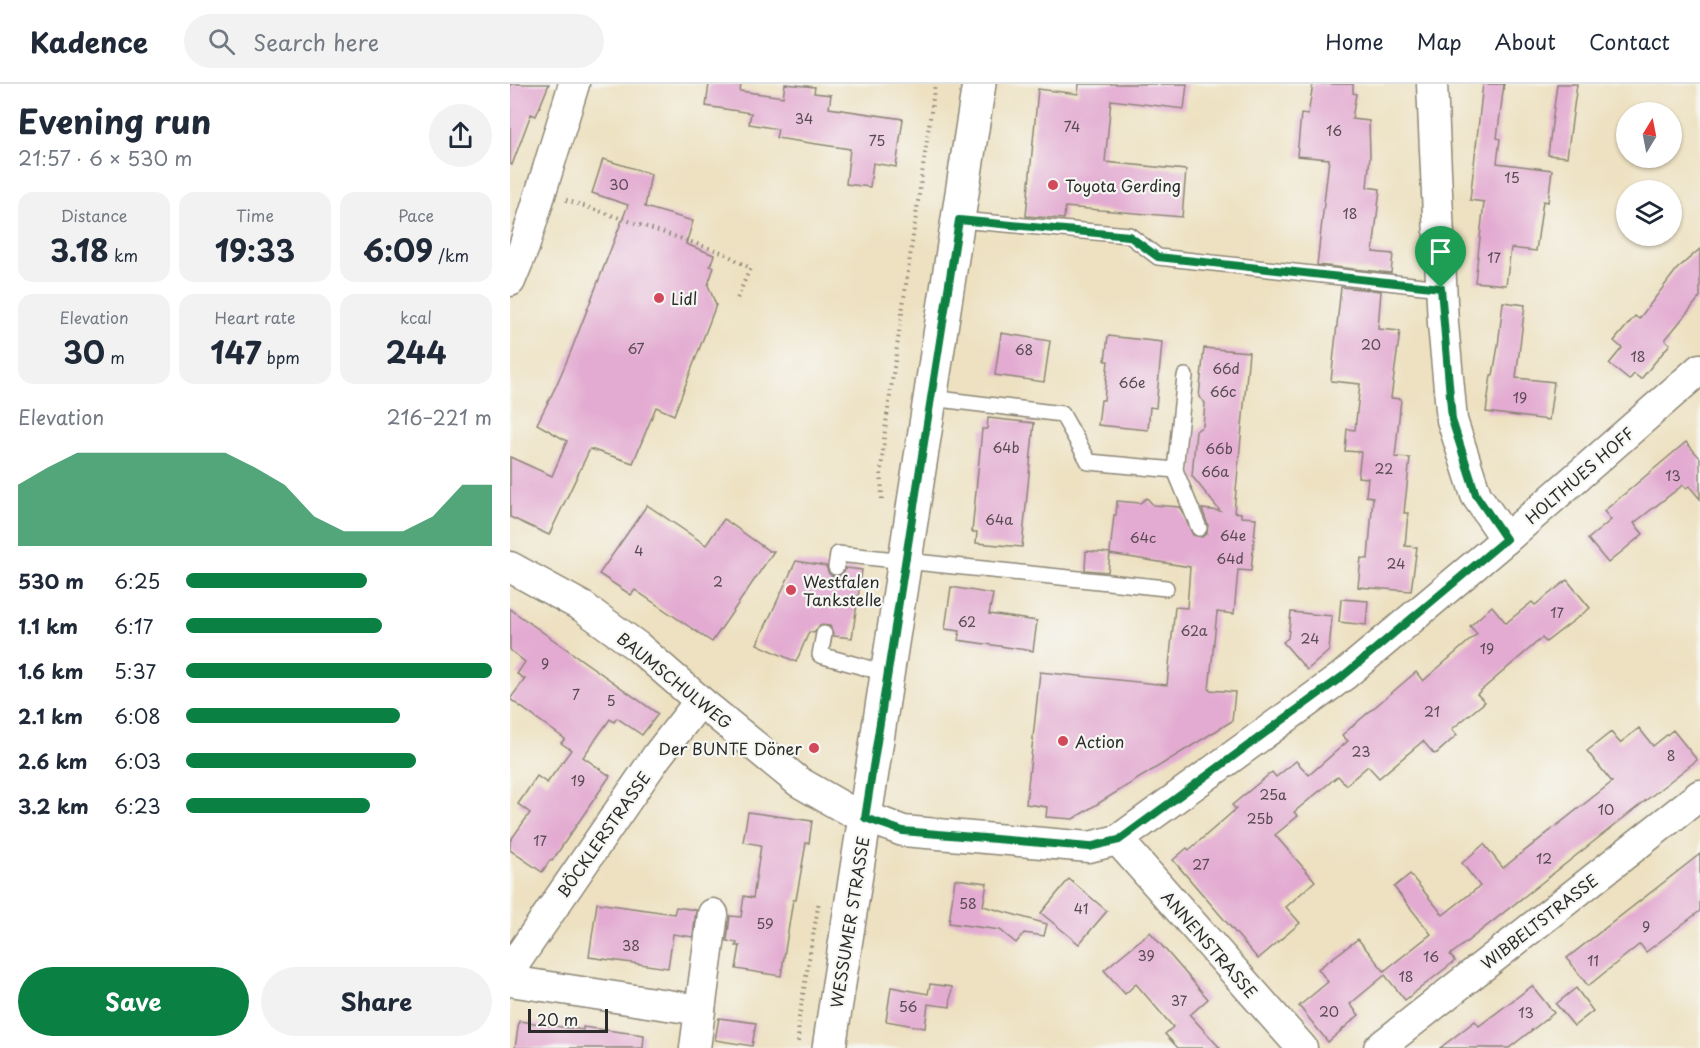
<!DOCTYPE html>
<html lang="en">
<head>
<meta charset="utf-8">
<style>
  :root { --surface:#fff; --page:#f2f2f3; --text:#1f2937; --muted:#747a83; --line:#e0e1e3; --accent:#0b8043 }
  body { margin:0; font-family:"Playpen Sans",sans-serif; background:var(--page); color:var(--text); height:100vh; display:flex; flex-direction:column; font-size:22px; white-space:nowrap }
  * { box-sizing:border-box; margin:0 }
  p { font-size:20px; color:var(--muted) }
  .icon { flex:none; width:33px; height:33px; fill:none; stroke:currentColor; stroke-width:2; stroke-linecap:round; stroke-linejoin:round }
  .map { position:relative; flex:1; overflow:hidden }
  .drawer { display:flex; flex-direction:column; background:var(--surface); width:510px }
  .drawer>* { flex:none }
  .needle { width:39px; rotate:10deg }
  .controls { position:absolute; left:1106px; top:18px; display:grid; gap:12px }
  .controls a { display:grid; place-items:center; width:66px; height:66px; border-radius:50%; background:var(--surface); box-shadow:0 2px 4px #0004; font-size:30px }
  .scale { position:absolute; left:18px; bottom:15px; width:80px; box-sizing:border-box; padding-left:6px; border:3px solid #2b2b2b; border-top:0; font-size:16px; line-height:21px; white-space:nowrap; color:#2b2b2b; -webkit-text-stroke:4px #f6f6f2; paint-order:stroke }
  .pin { position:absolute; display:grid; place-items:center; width:51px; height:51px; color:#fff; margin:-62px -26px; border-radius:50% 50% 50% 0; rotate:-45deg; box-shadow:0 0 6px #0007 }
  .pin .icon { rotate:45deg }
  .round { display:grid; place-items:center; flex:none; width:63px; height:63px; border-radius:32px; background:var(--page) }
  .head { display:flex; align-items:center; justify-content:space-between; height:102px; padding:0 18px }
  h1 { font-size:33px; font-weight:700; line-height:45px }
  .stats { display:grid; grid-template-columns:repeat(3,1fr); gap:9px; height:102px; padding:6px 18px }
  .stats div { display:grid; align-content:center; border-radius:15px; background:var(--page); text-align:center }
  .stats b { font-size:30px; font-weight:700 }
  .stats small { font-size:16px; font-weight:400 }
  .stats p { font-size:16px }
  .chart { height:168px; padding:12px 18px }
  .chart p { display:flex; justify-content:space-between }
  .chart svg { width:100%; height:108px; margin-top:6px; fill:var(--accent); opacity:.7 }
  .button { display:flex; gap:12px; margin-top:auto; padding:12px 18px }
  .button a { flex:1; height:69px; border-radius:36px; background:var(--accent); color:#fff; font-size:24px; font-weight:700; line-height:69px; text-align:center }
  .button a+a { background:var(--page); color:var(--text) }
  ul { padding:0 18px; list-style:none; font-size:20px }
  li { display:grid; grid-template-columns:96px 72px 1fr; align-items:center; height:45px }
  li i { height:15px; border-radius:8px; background:var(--accent) }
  header { display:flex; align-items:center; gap:36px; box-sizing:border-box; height:84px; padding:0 30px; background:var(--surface); border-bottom:2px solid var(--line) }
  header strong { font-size:28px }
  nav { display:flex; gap:33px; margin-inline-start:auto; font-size:21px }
  .search { width:420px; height:54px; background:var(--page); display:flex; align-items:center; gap:15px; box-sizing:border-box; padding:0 21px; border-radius:33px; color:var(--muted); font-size:22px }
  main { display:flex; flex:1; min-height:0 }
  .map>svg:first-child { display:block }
  .building { fill:#e3abd1 }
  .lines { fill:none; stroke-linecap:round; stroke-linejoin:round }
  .service-casing { stroke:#8c8676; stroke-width:18 }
  .minor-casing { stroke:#8c8676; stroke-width:33 }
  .tertiary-casing { stroke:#8c8676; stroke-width:36 }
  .path { stroke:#8c8676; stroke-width:4; stroke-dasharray:1.5 4.5; stroke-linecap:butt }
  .service { stroke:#fff; stroke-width:15 }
  .minor { stroke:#fff; stroke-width:30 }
  .tertiary { stroke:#fff; stroke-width:33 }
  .route-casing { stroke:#fff; stroke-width:12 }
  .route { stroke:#0b8043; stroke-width:8 }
  .poi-dot { fill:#d1495b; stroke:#f6f6f2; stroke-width:2 }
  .labels { text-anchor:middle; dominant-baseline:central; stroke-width:4.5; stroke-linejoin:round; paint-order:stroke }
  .number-label { font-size:14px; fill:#594b54 }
  .poi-label { font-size:16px; fill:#2b2b2b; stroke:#f6f6f2; text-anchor:start }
  .street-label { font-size:16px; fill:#2b2b2b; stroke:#f6f6f2 }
</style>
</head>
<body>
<header>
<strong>Kadence</strong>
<div class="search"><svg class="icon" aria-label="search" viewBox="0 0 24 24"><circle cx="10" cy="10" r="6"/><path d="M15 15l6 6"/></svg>Search here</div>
<nav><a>Home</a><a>Map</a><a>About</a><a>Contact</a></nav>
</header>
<main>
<section class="drawer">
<div class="head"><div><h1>Evening run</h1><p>21:57 · 6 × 530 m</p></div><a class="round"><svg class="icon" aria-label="share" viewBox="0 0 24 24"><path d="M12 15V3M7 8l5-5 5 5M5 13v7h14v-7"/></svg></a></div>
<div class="stats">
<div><p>Distance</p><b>3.18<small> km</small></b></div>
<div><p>Time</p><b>19:33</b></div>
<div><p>Pace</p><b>6:09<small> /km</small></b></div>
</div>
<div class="stats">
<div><p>Elevation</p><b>30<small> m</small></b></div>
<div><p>Heart rate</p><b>147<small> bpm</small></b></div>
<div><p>kcal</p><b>244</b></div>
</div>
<div class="chart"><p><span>Elevation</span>216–221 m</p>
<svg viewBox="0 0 160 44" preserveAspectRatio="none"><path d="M0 44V19L10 12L20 6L30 6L40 6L50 6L60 6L70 6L80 12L90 19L100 32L110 38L120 38L130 38L140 32L150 19L160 19V44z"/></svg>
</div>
<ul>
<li><b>530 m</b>6:25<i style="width:59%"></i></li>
<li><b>1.1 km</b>6:17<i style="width:64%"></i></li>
<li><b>1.6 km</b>5:37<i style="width:100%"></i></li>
<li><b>2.1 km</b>6:08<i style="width:70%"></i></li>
<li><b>2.6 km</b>6:03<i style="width:75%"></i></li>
<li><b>3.2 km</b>6:23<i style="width:60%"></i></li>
</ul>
<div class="button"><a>Save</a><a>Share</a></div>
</section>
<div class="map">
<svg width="1190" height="964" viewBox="0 0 1190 964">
  <rect width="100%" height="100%" fill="#f6f6f2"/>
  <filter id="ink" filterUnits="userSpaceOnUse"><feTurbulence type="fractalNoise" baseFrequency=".0167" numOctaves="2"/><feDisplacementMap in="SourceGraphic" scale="12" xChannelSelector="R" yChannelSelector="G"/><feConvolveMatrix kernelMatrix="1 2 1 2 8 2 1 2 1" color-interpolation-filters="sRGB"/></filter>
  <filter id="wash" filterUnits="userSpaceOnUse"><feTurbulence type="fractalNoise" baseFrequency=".008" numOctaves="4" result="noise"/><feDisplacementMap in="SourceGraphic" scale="24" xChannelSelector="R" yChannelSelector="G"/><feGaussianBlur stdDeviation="1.35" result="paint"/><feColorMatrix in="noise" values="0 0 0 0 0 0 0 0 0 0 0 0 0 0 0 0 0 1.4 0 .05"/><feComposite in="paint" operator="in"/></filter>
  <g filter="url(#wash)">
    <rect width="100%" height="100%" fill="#ede1c1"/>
    <g id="blocks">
      <g class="building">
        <path d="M0 0H39L26 32 21 30 2 81 0 80Z"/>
        <path d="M199 0H231L230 7 273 13 275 0 305 3 304 9 321 11 319 24 393 35 386 83 363 79 360 103 336 100 340 65 266 54 268 45 239 40 241 29 196 22Z"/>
        <path d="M569 0H677L674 25 601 16 595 78 676 86 672 133 555 123 554 135 516 132 528 5 568 10Z"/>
        <path d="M803 0H843V9L846 10 842 35 859 37 860 72 857 103 870 105 863 168 883 170 881 189 807 181 819 75 787 72 791 30 798 31Z"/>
        <path d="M973 0H994L987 54 990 55 987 79 1042 86 1038 118 1033 117 1026 167 1001 164 996 201 965 198 974 118 960 116Z"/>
        <path d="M1047 0H1067L1057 73 1038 71Z"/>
        <path d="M93 75 141 90 135 123 183 137 176 160 204 171 200 182 204 183 198 201 206 221 164 331 146 323 123 379 80 365 39 451 0 433V373L42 392 57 357 27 340 46 302 61 267 118 121 82 109Z"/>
        <path d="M1190 165V213L1155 256 1160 260 1131 295 1124 290 1119 296 1099 280 1112 264 1104 257 1125 232 1129 235 1167 185Z"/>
        <path d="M831 203 871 207 868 245 890 247 881 314 891 315 885 373 900 374 894 429H898L895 462 907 463 901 507 848 503 851 474 858 475 863 413 856 412 858 394 848 393 851 368 835 367 837 345 845 346 850 300 821 297Z"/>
        <path d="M993 218 1015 221 1006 294 1044 298 1039 336 976 328 981 291H983L988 262Z"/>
        <path d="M491 249 540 257 534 298 485 291Z"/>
        <path d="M598 252 652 258 646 324 640 323 638 346 588 341 591 316H594L598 277H595Z"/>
        <path d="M694 264 739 268 724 428 731 429V433L746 434 741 487 728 486 724 530 707 528 699 606 725 608 722 637 563 735 536 733 537 723 516 720 530 588 657 601 665 523 677 524 680 483 600 470 598 488 575 486 576 467 600 469 604 431H606L607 417 630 419 637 414 643 421 670 423 683 451 692 453 697 449 698 441 692 425 710 427 682 392 686 347 693 342 695 319 689 313Z"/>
        <path d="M478 334 524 339 512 463 466 459 467 448H462L472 345H477Z"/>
        <path d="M1176 358 1190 374V415L1179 402 1176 404 1173 401 1124 439 1133 450 1098 479 1078 455 1101 436 1094 427Z"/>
        <path d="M137 421 196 461 214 435 259 467H264L202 558 125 506 121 511 89 490Z"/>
        <path d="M286 477 316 482 319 490 325 493 333 490 336 484 352 486 342 554 324 552 320 542 310 541 304 549 299 548 286 578 247 560Z"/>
        <path d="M1057 496 1080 524 1036 558 1032 554 967 610 975 618 942 645 947 651 927 669 924 670 913 657 869 694 858 682 836 701 828 692 784 728 788 732 765 751 805 797 776 823 790 839 748 875 663 776 677 764 679 766 726 725 722 721 762 688 766 693 786 677 799 691 838 657 832 651 906 588 913 597 967 550 960 542 982 522 996 539 1022 518 1025 521Z"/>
        <path d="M441 503 483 510 479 530 527 537 523 567 448 556 450 547 435 545Z"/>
        <path d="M831 515 858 517 856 541 829 538Z"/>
        <path d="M0 525 148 630 132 651 107 634 104 638 100 635 73 673 100 692 42 777 40 776 32 788 0 766V757L20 729 8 720 27 692 37 699 61 666 51 659 55 655 0 615 15 595 7 590 15 578 0 566Z"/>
        <path d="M781 528 822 532 819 567 797 586 773 558 778 554Z"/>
        <path d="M1129 644 1143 662 1163 646 1187 676 940 871 945 877 895 916 875 891 840 920 849 931 818 958 789 922 818 898 808 885 848 855 874 887 921 850 884 803 900 790 933 831 970 802 952 779 974 760 993 784 1102 698 1077 667 1101 648 1110 659Z"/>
        <path d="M238 728 302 737 299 759H296L286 816H283L271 892 226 885 230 862H226L227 859 217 857 220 832 231 833 234 812 243 814 251 761 233 758Z"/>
        <path d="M1190 770V827L1136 868 1130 860 1078 902 1057 874Z"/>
        <path d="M445 795 477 799 473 822 537 840 534 852 514 849 506 859 490 846 439 839Z"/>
        <path d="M559 795 597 827 569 860 531 829Z"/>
        <path d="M87 819 164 830 166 823 186 826 183 853 163 850 158 884 79 873Z"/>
        <path d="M640 848 698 915 680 931 710 964H668L655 950 663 943 626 900 615 910 594 886Z"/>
        <path d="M420 900 442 903 440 923 418 920 415 944 376 937 381 903 418 910Z"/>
        <path d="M1022 902 1044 929 999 964H930L965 937 969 942Z"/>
        <path d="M1066 904 1083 927 1064 942 1046 920Z"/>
        <path d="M209 934 246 939 242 962 205 956Z"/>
        <path d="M9 937 73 946V943L134 951 133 964H5Z"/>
      </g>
    </g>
  </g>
  <g filter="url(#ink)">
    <use href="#blocks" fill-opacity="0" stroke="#8c8676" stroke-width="1.5"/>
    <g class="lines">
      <g class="service-casing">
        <g id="service">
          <path d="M449 136 619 151 648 173 931 204"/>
          <path d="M421 314 552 330 579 378 665 386 675 292"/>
          <path d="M665 386 689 444"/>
          <path d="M326 483 328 470 656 504"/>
          <path d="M314 550 310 571 379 590"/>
        </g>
      </g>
      <g class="minor-casing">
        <g id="minor">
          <path d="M922 0 933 240 942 336 966 411 996 455"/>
          <path d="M0 197 14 163 64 0"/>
          <path d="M0 483 73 523 128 563 190 617 289 698 336 725 393 747 579 763 608 756 833 592 996 455 1190 285"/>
          <path d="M608 756 792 964"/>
          <path d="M0 886 147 672 190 617"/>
          <path d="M0 897 190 926 185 964"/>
          <path d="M190 926 203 830"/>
          <path d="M869 964 1190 711"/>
        </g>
      </g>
      <g class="tertiary-casing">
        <path id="tertiary" d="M319 964 469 0"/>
      </g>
      <g class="path">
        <path d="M56 116 214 169 240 184 227 215"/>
        <path d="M372 415 371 386 375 346 425 0"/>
        <path d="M288 958 289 934 309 817"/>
      </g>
      <use href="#service" class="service"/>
      <use href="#minor" class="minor"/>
      <use href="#tertiary" class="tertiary"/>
    </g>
  </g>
  <g class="lines" filter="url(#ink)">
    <g class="route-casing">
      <path id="route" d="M449 136 619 152 648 173 931 204 942 336 966 411 996 455 833 592 609 756 579 763 393 747 355 734Z"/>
    </g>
    <use href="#route" class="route"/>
  </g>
  <g class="poi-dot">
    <circle cx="543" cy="101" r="6"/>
    <circle cx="149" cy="214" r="6"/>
    <circle cx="281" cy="506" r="6"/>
    <circle cx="553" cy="657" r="6"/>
    <circle cx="304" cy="664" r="6"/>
  </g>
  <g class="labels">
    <g class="number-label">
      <text x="294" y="34">34</text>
      <text x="562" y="42">74</text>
      <text x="824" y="46">16</text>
      <text x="367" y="56">75</text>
      <text x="1002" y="93">15</text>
      <text x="109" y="100">30</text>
      <text x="840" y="129">18</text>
      <text x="984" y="173">17</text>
      <text x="861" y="260">20</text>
      <text x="126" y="264">67</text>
      <text x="514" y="265">68</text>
      <text x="1128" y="272">18</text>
      <text x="716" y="284">66d</text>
      <text x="622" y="298">66e</text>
      <text x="713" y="307">66c</text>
      <text x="1010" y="313">19</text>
      <text x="496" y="363">64b</text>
      <text x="709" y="364">66b</text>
      <text x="874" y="384">22</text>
      <text x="705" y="387">66a</text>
      <text x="1163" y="391">13</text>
      <text x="489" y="435">64a</text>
      <text x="723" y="451">64e</text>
      <text x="633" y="453">64c</text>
      <text x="129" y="466">4</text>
      <text x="720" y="474">64d</text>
      <text x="886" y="479">24</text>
      <text x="208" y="497">2</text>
      <text x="1047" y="528">17</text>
      <text x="457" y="537">62</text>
      <text x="684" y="546">62a</text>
      <text x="800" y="554">24</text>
      <text x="977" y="564">19</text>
      <text x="35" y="579">9</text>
      <text x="66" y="610">7</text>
      <text x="101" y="616">5</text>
      <text x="922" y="627">21</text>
      <text x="851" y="667">23</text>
      <text x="1161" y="671">8</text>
      <text x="68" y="696">19</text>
      <text x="763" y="710">25a</text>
      <text x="1096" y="725">10</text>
      <text x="750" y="734">25b</text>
      <text x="30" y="756">17</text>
      <text x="1034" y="774">12</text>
      <text x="691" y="780">27</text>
      <text x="458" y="819">58</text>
      <text x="571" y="824">41</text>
      <text x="255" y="839">59</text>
      <text x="1136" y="842">9</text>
      <text x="121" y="861">38</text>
      <text x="636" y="871">39</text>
      <text x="921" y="872">16</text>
      <text x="1083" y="876">11</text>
      <text x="896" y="892">18</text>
      <text x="669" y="916">37</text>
      <text x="398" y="922">56</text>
      <text x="819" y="927">20</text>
      <text x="1016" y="928">13</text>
    </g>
    <g class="poi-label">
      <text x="555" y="101">Toyota Gerding</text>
      <text x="161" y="214">Lidl</text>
      <text x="293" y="497">Westfalen<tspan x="293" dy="18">Tankstelle</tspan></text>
      <text x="565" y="657">Action</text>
      <text x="292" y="664" text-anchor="end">Der BUNTE Döner</text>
    </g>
    <g class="street-label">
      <text transform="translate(1069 391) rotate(-41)">HOLTHUES HOFF</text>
      <text transform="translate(165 596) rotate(39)">BAUMSCHULWEG</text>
      <text transform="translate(93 750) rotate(-55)">BÖCKLERSTRASSE</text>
      <text transform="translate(1029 837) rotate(-38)">WIBBELTSTRASSE</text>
      <text transform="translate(339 838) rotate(-81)">WESSUMER STRASSE</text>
      <text transform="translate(700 860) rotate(49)">ANNENSTRASSE</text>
    </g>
  </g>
</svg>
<div class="controls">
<a><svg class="needle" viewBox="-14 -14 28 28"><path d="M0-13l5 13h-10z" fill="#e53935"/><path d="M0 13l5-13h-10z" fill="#747a83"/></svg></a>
<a><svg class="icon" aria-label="layers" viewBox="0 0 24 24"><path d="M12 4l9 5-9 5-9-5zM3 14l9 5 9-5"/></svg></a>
</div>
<div class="scale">20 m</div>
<div class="pin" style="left:931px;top:204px;background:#1e9e55"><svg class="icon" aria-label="arrive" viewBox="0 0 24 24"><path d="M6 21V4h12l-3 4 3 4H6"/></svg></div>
</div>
</main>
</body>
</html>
